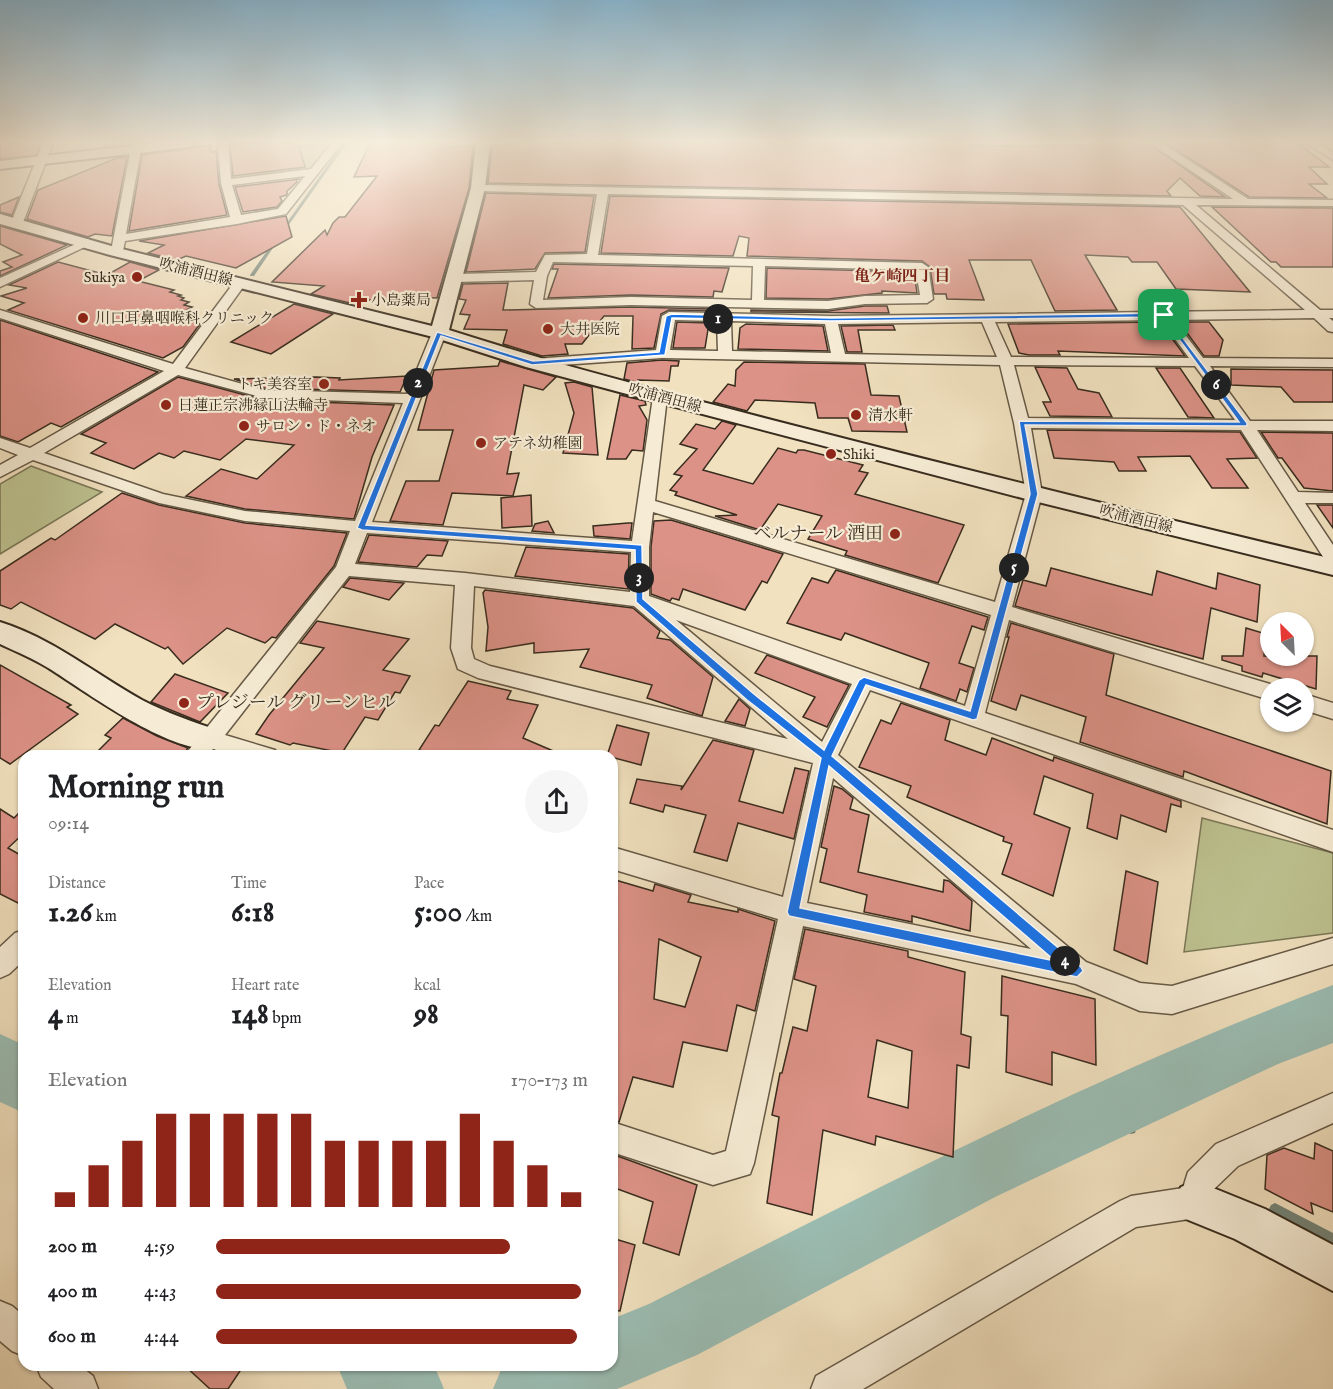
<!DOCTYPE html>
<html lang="en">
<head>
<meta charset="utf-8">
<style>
  :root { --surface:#fff; --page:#f6f6f6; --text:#202124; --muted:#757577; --accent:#8f2418 }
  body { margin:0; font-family:"IM FELL English","Noto Serif JP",serif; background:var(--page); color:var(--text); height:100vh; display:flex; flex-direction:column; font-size:22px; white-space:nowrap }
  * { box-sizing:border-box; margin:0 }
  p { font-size:20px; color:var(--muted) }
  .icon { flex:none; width:33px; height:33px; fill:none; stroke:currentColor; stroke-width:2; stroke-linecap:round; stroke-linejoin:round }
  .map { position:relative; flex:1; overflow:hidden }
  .drawer { position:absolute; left:18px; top:750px; width:600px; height:621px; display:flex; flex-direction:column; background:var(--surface); border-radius:18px; box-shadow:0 2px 4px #0004 }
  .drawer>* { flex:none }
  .needle { width:39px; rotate:336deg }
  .fabs { position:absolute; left:1260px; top:612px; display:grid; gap:12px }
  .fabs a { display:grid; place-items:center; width:54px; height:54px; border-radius:50%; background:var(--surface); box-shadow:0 2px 4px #0004; font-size:30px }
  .pin { position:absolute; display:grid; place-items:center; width:51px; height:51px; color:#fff; margin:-26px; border-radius:12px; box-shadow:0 3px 9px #0006 }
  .km { position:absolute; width:30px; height:30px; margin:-15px; border-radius:50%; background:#222; color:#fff; font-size:16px; line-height:30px; text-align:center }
  .round { display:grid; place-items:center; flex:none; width:63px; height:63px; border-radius:32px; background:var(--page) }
  .overview { display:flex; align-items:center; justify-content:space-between; height:102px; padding:0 30px }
  h1 { font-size:33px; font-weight:800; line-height:45px }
  .metrics { display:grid; grid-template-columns:repeat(3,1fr); gap:9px; height:102px; padding:6px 30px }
  .metrics div { display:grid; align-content:center }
  .metrics b { font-size:30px; font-weight:800 }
  .metrics small { font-size:16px; font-weight:400 }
  .metrics p { font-size:16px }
  .chart { height:168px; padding:12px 30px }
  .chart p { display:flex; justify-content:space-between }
  .chart svg { width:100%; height:108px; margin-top:6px; stroke:var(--accent); stroke-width:6 }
  ul { padding:0 30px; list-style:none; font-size:20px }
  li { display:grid; grid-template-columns:96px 72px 1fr; align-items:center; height:45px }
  li i { height:15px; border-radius:8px; background:var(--accent) }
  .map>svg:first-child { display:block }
  .green { fill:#bdc290; stroke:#7a7757; stroke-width:1.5 }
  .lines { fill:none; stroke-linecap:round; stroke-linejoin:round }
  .stream { fill:#738377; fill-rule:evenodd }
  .river { fill:#9bbdb3; fill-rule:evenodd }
  .building { fill:#dc9287; stroke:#382c1e; stroke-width:1.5; fill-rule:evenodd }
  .street-casing { stroke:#665946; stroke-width:3 }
  .secondary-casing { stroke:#382c1e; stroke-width:4 }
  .street { fill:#f6ecd5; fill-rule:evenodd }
  .secondary { fill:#f6ecd5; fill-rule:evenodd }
  .route { fill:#1a73e8; stroke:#fff; stroke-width:1.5; fill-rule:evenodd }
  .poi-dot { fill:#8f2418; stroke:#f6ecd5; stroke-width:2 }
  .labels { text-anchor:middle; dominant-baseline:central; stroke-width:4.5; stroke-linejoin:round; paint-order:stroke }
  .far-street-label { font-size:15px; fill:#382c1e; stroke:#f6ecd5 }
  .far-poi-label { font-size:15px; fill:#382c1e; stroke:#f6ecd5; text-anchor:start }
  .far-neighbourhood-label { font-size:16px; font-weight:bold; fill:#7a1f14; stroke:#f6ecd5 }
  .poi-label { font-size:18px; fill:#382c1e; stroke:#f6ecd5; text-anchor:end }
</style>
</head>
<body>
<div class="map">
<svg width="1333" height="1389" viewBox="0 0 1333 1389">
  <rect width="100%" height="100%" fill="#f1e1bf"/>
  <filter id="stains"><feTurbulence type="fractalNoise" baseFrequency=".00333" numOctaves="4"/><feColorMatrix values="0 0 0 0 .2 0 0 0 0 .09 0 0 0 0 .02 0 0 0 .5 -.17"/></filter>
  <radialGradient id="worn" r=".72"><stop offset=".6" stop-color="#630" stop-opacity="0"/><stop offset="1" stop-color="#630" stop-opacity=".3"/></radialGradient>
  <g class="green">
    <path d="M331 143 311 171 233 180 231 154Z"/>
    <path d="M31 466 102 492 0 554V484Z"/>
    <path d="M1202 818 1333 853V933L1184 952Z"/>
  </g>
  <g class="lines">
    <g class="stream">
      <path d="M343 143H347L283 233H281V231Z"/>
      <path d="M274 241 277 242 254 276H250V275Z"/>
      <path d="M1102 1109 1135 1125 1136 1129 1135 1133 1131 1134 1098 1118 1097 1114 1098 1110Z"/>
      <path d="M1275 1203 1333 1233V1245L1271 1213 1269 1209 1271 1205Z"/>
    </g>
    <g class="river">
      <path d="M1333 985V1043L1278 1064 997 1196 697 1355 617 1389H493L503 1365H612V1319L649 1304C873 1190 1097 1074 1333 985Z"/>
      <path d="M0 1034 24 1045V1113L0 1102Z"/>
      <path d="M337 1365H434L444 1389H347Z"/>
    </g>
  </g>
  <g class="building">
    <path d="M0 143H41L36 155 0 159Z"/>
    <path d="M298 143 305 167 233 176 230 144Z"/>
    <path d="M370 143H450L448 147 473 146 469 188 437 298 406 297 404 300H364L350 303 311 294 324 286 272 282 325 230 327 235 333 223 339 217H345L377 176 354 177Z"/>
    <path d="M497 143H969V145L1023 146 1148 143 1225 197 1200 196 1180 178 1167 191 1171 196 488 183 492 146H496Z"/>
    <path d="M1166 143H1298L1329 167H1309L1327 184H1309L1327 198 1249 197Z"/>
    <path d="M210 145 212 153 216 151 219 184 227 215 129 231 142 155Z"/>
    <path d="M127 157 112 236 95 234 88 237 27 219 38 190 117 158Z"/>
    <path d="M296 179 297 182 287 191V195L280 197 282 201 277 207 243 212 235 187 300 179Z"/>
    <path d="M486 193 594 196 585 252 545 253 535 269 466 272Z"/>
    <path d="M610 196 1180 207 1250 292 1176 289 1157 262H1132L1128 257 1085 255 1117 310 1055 311 1031 260H969L984 300 947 299 946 294H934L930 267 922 261 747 256 749 238 739 236 733 256 601 253Z"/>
    <path d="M19 197 12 215 0 212V205Z"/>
    <path d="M1212 207 1333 208V267H1281L1276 262H1271Z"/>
    <path d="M286 216 292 237 236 268 186 256 177 260 148 253 164 245 139 241Z"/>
    <path d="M0 226 67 245 0 276V271L12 267 3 262 22 255 0 244Z"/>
    <path d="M58 262 107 275 130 262 159 270 138 281 174 290 170 292 181 295 178 296 184 298 181 300 189 302 184 305 192 307 176 316 200 324 183 347 163 358 8 310 24 303 1 296 27 288 9 285Z"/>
    <path d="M554 264 729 268 722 292 714 291 713 297 631 295 548 298 558 269H552Z"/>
    <path d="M767 268 914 272 917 293 882 291V293L828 299 766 298Z"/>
    <path d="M508 283 503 310 631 307 711 309V311L669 310 661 314 654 348 632 349 633 316H604L582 344H565L568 354 542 356 503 344 507 330 464 329 470 315 460 314 466 300 459 299 463 284Z"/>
    <path d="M294 304 333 314 271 354 231 342Z"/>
    <path d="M865 306H887L889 313 751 312V310L828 311Z"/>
    <path d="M0 320 158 372 61 427 51 423 18 442 0 436Z"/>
    <path d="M677 322 709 323 705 348H673Z"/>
    <path d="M1160 322 1185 356 1058 351 1060 355H1029L1019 353 1008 324Z"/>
    <path d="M1179 322H1209L1223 340 1219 356H1204Z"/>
    <path d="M746 324 823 326 828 351 738 349 740 328Z"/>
    <path d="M893 325 895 330H858L862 352H847L841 326Z"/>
    <path d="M662 360 679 361 678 366H671L669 381 638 380 639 383 624 379 627 363Z"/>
    <path d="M500 361 556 377 543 390 524 385 507 474 519 473 513 496 452 493 443 525 390 521 406 481H439L453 430H418L434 370 498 366Z"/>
    <path d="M744 362 865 364 871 395 899 396 907 432 852 431 848 418H818L815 403 755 400 747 411 713 402 728 384 735 386 736 370Z"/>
    <path d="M1035 367 1067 368 1078 389 1099 393 1112 417 1050 416 1043 402H1051Z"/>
    <path d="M1156 368H1180L1214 418 1188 417Z"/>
    <path d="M1231 369 1333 370V402H1294L1281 387 1231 385Z"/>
    <path d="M407 376 400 392 264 388 234 379 316 377 340 378 339 380Z"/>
    <path d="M178 377 264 400 394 405 372 457 354 519 245 509 186 496 221 469 257 479 294 445 246 439 220 460 184 451 174 458 159 453 134 469 91 453 106 443 81 434Z"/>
    <path d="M574 382 592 387 598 455 563 453 574 413 565 383Z"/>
    <path d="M620 395 645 401 646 405 639 406 647 420 643 451 632 450 626 459H607Z"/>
    <path d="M722 421 736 425 703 470 753 484 778 448 796 453 798 450H804L863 465 859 471 868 473 855 494 964 525 938 583 845 555 847 551 808 539 822 516 778 504 760 530 715 516 737 515 675 495 677 492 670 490 682 476 674 474 697 449 680 444 696 424 715 429Z"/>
    <path d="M1047 430 1240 432 1257 458 1227 459 1248 488H1212L1190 456 1138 457 1146 471H1119L1114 462 1054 458Z"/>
    <path d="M1261 432 1333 433V491L1304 488 1282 458H1278Z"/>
    <path d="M122 493 159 505 245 523 347 533 334 566 276 638 272 637 265 643 227 628 183 664 168 647 165 649 115 624 95 639 21 602 11 609 0 605V571L51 538 55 540Z"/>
    <path d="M531 495 532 526 502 528 501 498Z"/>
    <path d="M1317 505H1333V528Z"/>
    <path d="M671 520 783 554 767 583 762 581 745 610 683 589 679 600 672 598 670 601 651 594V547L654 521Z"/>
    <path d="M548 521 554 533 532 531 535 524Z"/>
    <path d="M628 523H632L630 539 594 536 593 526Z"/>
    <path d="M369 535 448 541 442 556 427 555 417 567 358 562Z"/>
    <path d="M526 547 629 554 628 589 515 576Z"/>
    <path d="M1051 568 1152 595 1157 571 1216 589 1218 573 1260 585 1257 622 1211 608 1203 659 1015 606 1023 580 1046 586Z"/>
    <path d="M836 570 988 617 984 630 972 626 959 663 974 668 967 692 960 689 956 701 920 688 929 663 845 633 841 640 787 623 812 578 828 583Z"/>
    <path d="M350 578 404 583 389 600 343 587Z"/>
    <path d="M485 590 633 608 660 631 657 638 670 640 713 677 702 716 647 698 652 685 580 667 589 649 534 653V643L486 651 488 627 483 593Z"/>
    <path d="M317 621 409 639 383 670 410 676 400 693 395 692 378 720 365 717 342 753 293 743 290 745 256 734 269 715 324 648 300 643Z"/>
    <path d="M1011 623 1114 654 1106 695 1331 771 1327 824 1184 771 1183 777 1080 742 1086 717 1021 695 1016 710 991 701 1009 637H1007Z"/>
    <path d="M1246 628 1266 634 1264 656H1317L1316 689 1263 673 1262 677 1242 671V666L1222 660V656H1243Z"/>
    <path d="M767 655 849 685 827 727 803 717 815 697 755 673Z"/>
    <path d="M0 665 71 705 67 707 78 714 10 764 0 758Z"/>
    <path d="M175 674 228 693 200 722 151 702Z"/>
    <path d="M468 681 511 691 507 699 538 705 523 738 565 756H440L419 750 435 725 439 726Z"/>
    <path d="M739 699 750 709 745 726 725 721Z"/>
    <path d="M901 703 950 720 945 740 986 755 992 738 1053 761 1054 757 1181 801V807L1171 804 1166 832 1121 815 1117 839 1087 828 1093 794 1044 776 1034 814 1070 828 1053 896 1002 874 1012 844 1003 841 1004 837 907 797 911 786 859 767 881 720 891 724Z"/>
    <path d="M123 718 157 736 188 748 182 756H93L111 738 105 735Z"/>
    <path d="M617 725 649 733 641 765 607 756Z"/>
    <path d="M713 740 754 750 739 801 783 813 795 768 809 771 794 839 738 823 727 861 694 852 706 815 665 805 663 812 630 803 637 779 682 786 681 790Z"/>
    <path d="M834 786 842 789 853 798 850 809 869 815 858 872 943 892 944 880 949 881 972 901 970 931 912 916V922L864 912 867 895 820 882 827 849 821 847Z"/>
    <path d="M24 808V833L8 848 24 857V906L0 894V809L14 818Z"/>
    <path d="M1126 871 1158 882 1147 964 1114 950Z"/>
    <path d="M612 879 653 891 655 884 691 895 688 902 738 912V909L775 921 755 1011 737 1005 727 1051 683 1042 673 1087 633 1077 619 1122 612 1120ZM659 939 701 957 685 1007 654 999Z"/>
    <path d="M805 929 908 951V957L965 972 961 1034 971 1037 969 1068 957 1065 953 1157 876 1136 875 1145 823 1130 812 1215 767 1203 779 1117 772 1115 780 1073H782L793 1027 807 1031 816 986 794 979ZM877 1040 912 1051 908 1108 868 1097Z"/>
    <path d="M1002 976 1095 999 1096 1065 1052 1052V1085L1006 1072 1008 1016 1001 1015Z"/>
    <path d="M1315 1143 1333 1151V1212L1311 1203 1313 1214 1265 1189 1267 1155 1284 1148 1314 1159Z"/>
    <path d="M612 1154 697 1185 679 1255 643 1243 653 1202 612 1187Z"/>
    <path d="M612 1238 635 1245 620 1311 612 1310Z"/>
    <path d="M184 1365H244L228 1389H210Z"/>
  </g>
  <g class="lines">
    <g class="street-casing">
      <g id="street">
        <path d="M43 143H53L22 225 16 228 12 227 10 225Z"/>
        <path d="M132 143H142L126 234 230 217 221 183 218 143H228L231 179 311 169 332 143H342L286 214 237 224 125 241 123 251 117 255 111 251ZM305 176 278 209 241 215 232 185Z"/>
        <path d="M1150 143H1162L1248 199 1333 200V206L1196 205 1320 310H1333V318H1329L1333 321V332L1328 331 1314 318 1174 320 1203 358 1333 359V367L1210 366 1250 421H1333V431L1257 430 1298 492 1333 493V503H1305L1333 545V565L1327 563 1241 430 1031 428 1042 494 1012 607 1270 684 1279 688H1270V700L1009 620 985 713 1333 830V852L870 690 838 755 1086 962 1140 983 1172 986 1333 938V964L1172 1014 1140 1011 1076 984 803 926 754 1163 750 1174 713 1185 612 1152V1122L713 1155 726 1151 778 919 612 869V847L783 897 813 763 478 678 458 669 451 648 455 585 349 576 225 735 275 750 278 756H237L213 749 208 756H184L336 567 350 531 245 521 159 503 33 460 0 477V465L18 455 0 448V438L30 448 164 371 0 318V310L173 364 236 280 240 279 246 283 185 368 264 390 407 394 432 333 439 329 446 333 372 522 632 541 653 397 660 393 667 397 655 501 995 602 1026 494 1014 423 1000 365 662 358 533 367 526 363 533 359 656 350 662 316 669 312 831 316 1305 310 1183 205 608 194 598 255 922 263 928 267 933 299 927 303 865 304 828 309 631 305 536 308 530 304 534 280 456 282 450 278 456 274 536 272 545 255 587 254 597 194 478 191 473 188 478 185 1233 199ZM553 262 753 266 752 300 631 297 543 300 547 276ZM765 266 916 270 920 295 865 296 828 301 764 300ZM675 320 717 321 718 351 670 350ZM1161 320 1189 358 1011 357 995 322ZM731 321 825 324 831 353 732 351ZM982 322 997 357 845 354 838 324ZM1014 365 1195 366 1235 420 1028 418ZM178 375 264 398 403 403 355 521 245 511 163 494 44 453ZM653 512 991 615 965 706 649 596V547ZM367 533 631 552 630 592 465 573 355 564ZM474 586 634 606 788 739 490 666 474 659 471 648ZM676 620 852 684 822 742ZM833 778 1031 949 807 903Z"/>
        <path d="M1306 143H1318L1333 153V160Z"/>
        <path d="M87 239 93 242 91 244 0 287V278Z"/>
        <path d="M1304 694 1333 703V719L1304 710Z"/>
        <path d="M24 930V960L9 974 0 978V947L15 933Z"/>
        <path d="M1333 1093V1123L1238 1166 1213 1190 1207 1213 1196 1218 1136 1227 863 1389H811L816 1376 1120 1201 1131 1196 1183 1188 1188 1172 1216 1144Z"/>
        <path d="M0 1301 12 1306 24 1316V1356L12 1351 0 1341Z"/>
        <path d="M36 1365H79L93 1376 98 1389H54L41 1377Z"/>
      </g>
    </g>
    <g class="secondary-casing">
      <g id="secondary">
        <path d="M156 143H197L191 147 0 169V161Z"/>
        <path d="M476 143H490L485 188 449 330C567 368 687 398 807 429 982 474 1157 517 1333 559V575L1026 499 653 401 526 367 433 337 110 255 0 224V214L122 249 432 326 471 188Z"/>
        <path d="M0 622C52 638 95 674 142 700 167 713 193 722 220 731L224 739 220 747C179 761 85 691 50 669 34 659 17 652 0 644Z"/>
        <path d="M1196 1181 1265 1209 1333 1245V1291L1235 1239 1181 1217 1175 1202 1181 1187Z"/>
      </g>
    </g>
    <use href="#street" class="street"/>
    <use href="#secondary" class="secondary"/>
  </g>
  <linearGradient id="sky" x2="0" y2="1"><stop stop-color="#89b8d3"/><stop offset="0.42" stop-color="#f9f2e2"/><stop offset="1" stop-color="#f9f2e2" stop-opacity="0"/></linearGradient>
  <rect width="1333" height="338" fill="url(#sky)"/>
  <path class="route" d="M1164 313 1247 423V426L1025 425 1038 494 977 719 973 720 866 685 832 756 1081 967 1083 971 1077 977 789 916 787 912 821 758 747 700 636 602 635 550 362 530 357 528 437 332 533 361 659 352 666 316 672 314 831 318ZM1163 317 1239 422 1019 421 1030 494 970 711 864 677 859 680 824 750 754 694 643 599 642 545 366 525 441 336 532 365 665 355 672 318 831 321ZM829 766 1055 961 800 908Z"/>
  <g class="poi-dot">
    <circle cx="137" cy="277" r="6"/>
    <path d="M356 291h6v6h6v6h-6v6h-6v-6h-6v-6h6z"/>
    <circle cx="83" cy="318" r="6"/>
    <circle cx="548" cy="329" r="6"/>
    <circle cx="324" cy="384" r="6"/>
    <circle cx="166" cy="405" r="6"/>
    <circle cx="856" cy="415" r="6"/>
    <circle cx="244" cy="426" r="6"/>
    <circle cx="481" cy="443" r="6"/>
    <circle cx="831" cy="454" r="6"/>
    <circle cx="895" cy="534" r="6"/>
    <circle cx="184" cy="703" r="6"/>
  </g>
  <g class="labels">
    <g class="far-street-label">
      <text transform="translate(196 272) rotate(14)">吹浦酒田線</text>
      <text transform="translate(665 398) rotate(15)">吹浦酒田線</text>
      <text transform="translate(1136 519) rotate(14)">吹浦酒田線</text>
    </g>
    <g class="far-poi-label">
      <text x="125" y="277" text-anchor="end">Sukiya</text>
      <text x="371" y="300">小島薬局</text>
      <text x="95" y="318">川口耳鼻咽喉科クリニック</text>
      <text x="560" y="329">大井医院</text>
      <text x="312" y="384" text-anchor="end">トキ美容室</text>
      <text x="178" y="405">日蓮正宗沸縁山法輪寺</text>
      <text x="868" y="415">清水軒</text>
      <text x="256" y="426">サロン・ド・ネオ</text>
      <text x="493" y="443">アテネ幼稚園</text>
      <text x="843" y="454">Shiki</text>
    </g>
    <g class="far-neighbourhood-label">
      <text x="902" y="277">亀ケ崎四丁目</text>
    </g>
    <g class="poi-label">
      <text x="883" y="534">ベルナール 酒田</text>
      <text x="196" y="703" text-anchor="start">プレジール グリーンヒル</text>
    </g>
  </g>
  <rect width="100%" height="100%" filter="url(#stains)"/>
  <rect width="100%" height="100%" fill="url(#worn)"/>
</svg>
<div class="fabs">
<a><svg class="needle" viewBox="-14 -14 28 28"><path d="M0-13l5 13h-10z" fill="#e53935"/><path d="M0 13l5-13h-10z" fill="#757577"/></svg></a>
<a><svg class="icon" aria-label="layers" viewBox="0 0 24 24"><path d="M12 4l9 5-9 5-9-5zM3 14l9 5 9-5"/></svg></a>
</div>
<div class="pin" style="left:1164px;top:315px;background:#1e9e55"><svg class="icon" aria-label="arrive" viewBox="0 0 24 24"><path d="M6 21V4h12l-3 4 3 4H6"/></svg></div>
<b class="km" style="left:718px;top:319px">1</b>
<b class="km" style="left:418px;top:383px">2</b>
<b class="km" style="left:639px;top:578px">3</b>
<b class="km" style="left:1065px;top:961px">4</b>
<b class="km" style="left:1014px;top:568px">5</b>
<b class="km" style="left:1216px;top:385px">6</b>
<section class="drawer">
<div class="overview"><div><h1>Morning run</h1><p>09:14</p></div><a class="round"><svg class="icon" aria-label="share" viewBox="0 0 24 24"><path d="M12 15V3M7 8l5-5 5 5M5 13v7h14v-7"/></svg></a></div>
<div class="metrics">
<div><p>Distance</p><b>1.26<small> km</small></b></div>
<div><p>Time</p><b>6:18</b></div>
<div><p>Pace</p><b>5:00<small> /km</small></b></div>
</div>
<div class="metrics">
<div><p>Elevation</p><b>4<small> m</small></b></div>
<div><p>Heart rate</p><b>148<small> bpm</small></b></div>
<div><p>kcal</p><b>98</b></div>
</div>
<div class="chart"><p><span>Elevation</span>170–173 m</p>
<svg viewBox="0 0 160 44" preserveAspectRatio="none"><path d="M5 44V38M15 44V27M25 44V17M35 44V6M45 44V6M55 44V6M65 44V6M75 44V6M85 44V17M95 44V17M105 44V17M115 44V17M125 44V6M135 44V17M145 44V27M155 44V38"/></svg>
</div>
<ul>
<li><b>200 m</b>4:59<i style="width:79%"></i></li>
<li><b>400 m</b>4:43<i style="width:98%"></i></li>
<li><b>600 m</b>4:44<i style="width:97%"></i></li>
</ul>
</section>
</div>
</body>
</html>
